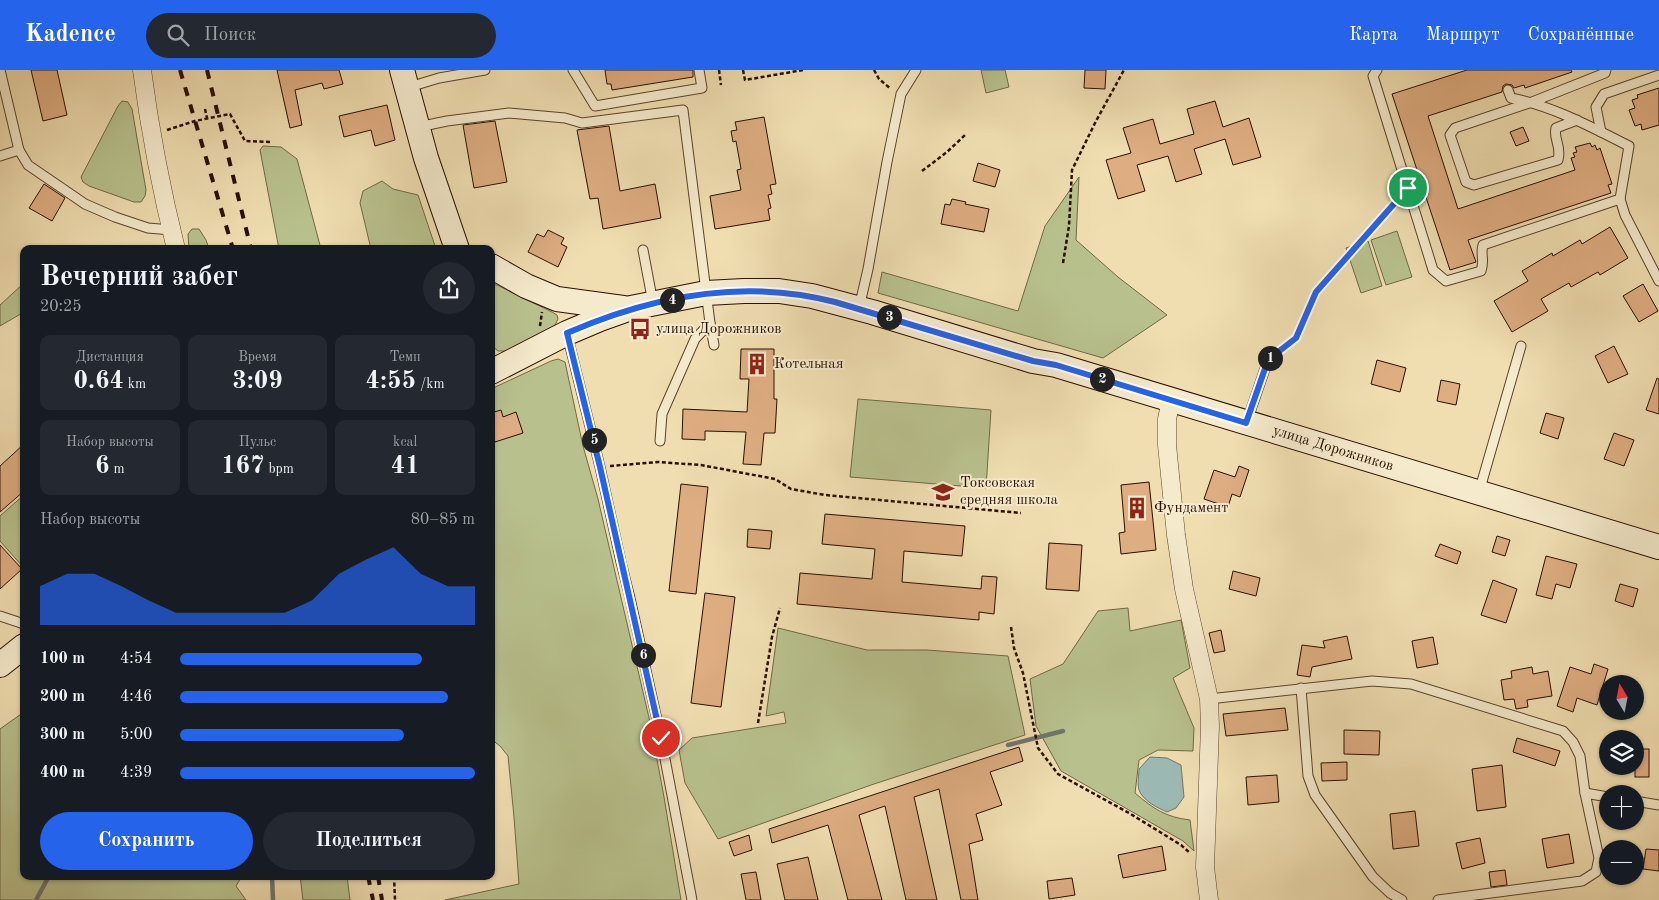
<!DOCTYPE html>
<html lang="ru">
<head>
<meta charset="utf-8">
<style>
  :root { --surface:#171b24; --page:#242831; --text:#f1f3f6; --muted:#9ea1a6; --accent:#2563eb }
  body { margin:0; font-family:"Old Standard TT",serif; background:var(--page); color:var(--text); height:100vh; display:flex; flex-direction:column; font-size:19px; white-space:nowrap }
  * { box-sizing:border-box; margin:0 }
  p { font-size:16px; color:var(--muted) }
  .icon { flex:none; width:28px; height:28px; fill:none; stroke:currentColor; stroke-width:2; stroke-linecap:round; stroke-linejoin:round }
  .map { position:relative; flex:1; overflow:hidden }
  .side { position:absolute; left:20px; top:175px; width:475px; height:635px; display:flex; flex-direction:column; background:var(--surface); border-radius:10px; box-shadow:0 1px 4px #0004 }
  .side>* { flex:none }
  .needle { width:32px; rotate:350deg }
  .controls { position:absolute; left:1599px; top:605px; display:grid; gap:10px }
  .controls a { display:grid; place-items:center; width:45px; height:45px; border-radius:50%; background:var(--surface); box-shadow:0 1px 4px #0004; font-size:25px }
  .pin { position:absolute; display:grid; place-items:center; width:42px; height:42px; color:#fff; margin:-21px; border:2px solid #fff; border-radius:50%; box-shadow:0 1px 5px #0007 }
  .km { position:absolute; width:25px; height:25px; margin:-12px; border-radius:50%; background:#222; color:#fff; font-size:14px; line-height:25px; text-align:center }
  .round { display:grid; place-items:center; flex:none; width:52px; height:52px; border-radius:26px; background:var(--page) }
  .headline { display:flex; align-items:center; justify-content:space-between; height:85px; padding:0 20px }
  h1 { font-size:28px; font-weight:600; line-height:38px }
  .figures { display:grid; grid-template-columns:repeat(3,1fr); gap:8px; height:85px; padding:5px 20px }
  .figures div { display:grid; align-content:center; border-radius:10px; background:var(--page); text-align:center }
  .figures b { font-size:25px; font-weight:600 }
  .figures small { font-size:14px; font-weight:400 }
  .figures p { font-size:14px }
  .chart { height:140px; padding:10px 20px }
  .chart p { display:flex; justify-content:space-between }
  .chart svg { width:100%; height:90px; margin-top:5px; fill:var(--accent); opacity:.7 }
  .primary-button { display:flex; gap:10px; margin-top:auto; padding:10px 20px }
  .primary-button a { flex:1; height:58px; border-radius:30px; background:var(--accent); color:#fff; font-size:20px; font-weight:600; line-height:58px; text-align:center }
  .primary-button a+a { background:var(--page); color:var(--text) }
  ul { padding:0 20px; list-style:none; font-size:16px }
  li { display:grid; grid-template-columns:80px 60px 1fr; align-items:center; height:38px }
  li i { height:12px; border-radius:6px; background:var(--accent) }
  header { display:flex; align-items:center; gap:30px; box-sizing:border-box; height:70px; padding:0 25px; background:var(--accent); color:#fff }
  header strong { font-size:24px }
  nav { display:flex; gap:28px; margin-inline-start:auto; font-size:18px }
  .search { width:350px; height:45px; background:var(--page); display:flex; align-items:center; gap:12px; box-sizing:border-box; padding:0 18px; border-radius:28px; color:var(--muted); font-size:19px }
  .map>svg:first-child { display:block }
  .green { fill:#b8c18d; stroke:#716846 }
  .water { fill:#9dbab5; stroke:#6f756d }
  .lines { fill:none; stroke-linecap:round; stroke-linejoin:round }
  .stream { stroke:#6f756d; stroke-width:4.5 }
  .building { fill:#dead82; stroke:#2a0e00 }
  .lane-casing { stroke:#5c422c; stroke-width:11 }
  .street-casing { stroke:#5c422c; stroke-width:19 }
  .secondary-casing { stroke:#2a0e00; stroke-width:26 }
  .path { stroke:#2a0e00; stroke-width:2.5; stroke-dasharray:4 2.5; stroke-linecap:butt }
  .lane { stroke:#f5eacc; stroke-width:9 }
  .street { stroke:#f5eacc; stroke-width:18 }
  .secondary { stroke:#f5eacc; stroke-width:24 }
  .rail { stroke:#2a0e00; stroke-width:4; stroke-dasharray:9 9; stroke-linecap:butt }
  .route-casing { stroke:#fff; stroke-width:10 }
  .route { stroke:#2563eb; stroke-width:6 }
  .labels { text-anchor:middle; dominant-baseline:central; stroke-width:4; stroke-linejoin:round; paint-order:stroke }
  .poi-label { font-size:15px; fill:#2a0e00; stroke:#f5eacc; text-anchor:start }
  .street-label { font-size:15px; fill:#2a0e00; stroke:#f5eacc }
</style>
</head>
<body>
<header>
<strong>Kadence</strong>
<div class="search"><svg class="icon" aria-label="search" viewBox="0 0 24 24"><circle cx="10" cy="10" r="6"/><path d="M15 15l6 6"/></svg>Поиск</div>
<nav><a>Карта</a><a>Маршрут</a><a>Сохранённые</a></nav>
</header>
<div class="map">
<svg width="1659" height="830" viewBox="0 0 1659 830">
  <rect width="100%" height="100%" fill="#f0deb1"/>
  <filter id="stains"><feTurbulence type="fractalNoise" baseFrequency=".004" numOctaves="4"/><feColorMatrix values="0 0 0 0 .2 0 0 0 0 .09 0 0 0 0 .02 0 0 0 .5 -.17"/></filter>
  <radialGradient id="worn" r=".72"><stop offset=".6" stop-color="#630" stop-opacity="0"/><stop offset="1" stop-color="#630" stop-opacity=".3"/></radialGradient>
  <g class="green">
    <path d="M981 0H1005L1009 17 986 23Z"/>
    <path d="M122 31 128 32 132 39 146 120 145 126 141 132H134L89 116 83 112 81 107 118 36Z"/>
    <path d="M263 76 281 77 297 89 321 179H279L260 80Z"/>
    <path d="M1079 107 1076 170 1118 207 1167 245 1103 288 878 223 882 202 1018 241 1045 156Z"/>
    <path d="M382 111 393 119 418 125 436 179H371L360 133 363 121Z"/>
    <path d="M192 159H199L206 170 209 179H189L188 164Z"/>
    <path d="M1397 161 1412 207 1386 215 1371 170Z"/>
    <path d="M1368 171 1382 216 1361 223 1346 178Z"/>
    <path d="M24 213V242L0 256V235Z"/>
    <path d="M491 214 497 215 552 242 557 245 558 249 554 257 506 281H498L491 275Z"/>
    <path d="M558 289 565 292 583 376 598 429 650 652 664 727 681 830H445L519 814 514 747 508 686 500 676 491 669V319L551 291Z"/>
    <path d="M858 329 991 340 986 418 850 407Z"/>
    <path d="M24 425V498L0 471V446Z"/>
    <path d="M1128 538 1130 561 1181 550 1190 598 1173 608 1194 658 1193 681 1158 680 1139 690 1135 723C1154 739 1165 747 1190 750L1194 781 1183 771 1061 701 1036 656 1030 609 1063 594 1098 541Z"/>
    <path d="M778 558 867 580H927L1008 586 1025 665 874 714 718 769 685 713 679 680 692 668 786 653 784 642 766 646Z"/>
    <path d="M24 642V806H242L236 816 246 830H0V659Z"/>
    <path d="M300 806H347L350 830H303Z"/>
  </g>
  <path class="water" d="M1150 687 1167 688 1181 695 1184 727 1176 738 1167 742C1158 738 1143 731 1139 720 1137 714 1139 705 1139 699Z"/>
  <g class="lines">
    <g class="stream">
      <path d="M1008 675 1063 661"/>
      <path d="M272 806 273 830"/>
      <path d="M36 830 49 806"/>
    </g>
  </g>
  <g class="building">
    <path d="M31 0H57L67 45 43 51Z"/>
    <path d="M277 0H339L343 14 324 19 322 13 295 20 302 55 290 58Z"/>
    <path d="M605 0H693V7L612 20 611 14H607Z"/>
    <path d="M1085 0H1106L1105 19 1084 18Z"/>
    <path d="M1467 0H1571L1572 2 1525 18 1524 15 1514 18 1512 15 1506 14 1503 16 1502 22 1428 46 1458 139 1575 100 1571 88 1575 87 1573 83 1577 82 1575 77 1590 73 1592 77 1595 75 1597 80 1600 78 1612 114 1608 115 1611 123 1468 170 1476 192 1450 200 1392 24Z"/>
    <path d="M1659 18V55L1642 60 1641 54 1635 56 1629 40 1635 38 1632 30 1638 28 1637 25Z"/>
    <path d="M1215 31 1223 57 1249 48 1261 87 1233 95 1225 69 1194 79 1202 104 1176 112 1168 86 1137 95 1145 121 1118 129 1106 90 1131 83 1123 58 1153 49 1160 74 1194 64 1187 39Z"/>
    <path d="M387 35 395 70 375 76 371 60 344 67 339 46Z"/>
    <path d="M764 47 776 114 770 115 772 124 768 125 771 138 768 139 770 150 715 159 710 126 741 120 737 100 741 99 736 71 733 72 731 61 737 60 735 52Z"/>
    <path d="M495 51 507 112 474 118 463 55Z"/>
    <path d="M609 56 620 121 655 114 661 148 603 159 598 128 590 129 577 60Z"/>
    <path d="M1523 57 1529 71 1516 76 1510 62Z"/>
    <path d="M978 93 1000 100 995 117 973 111Z"/>
    <path d="M44 114 65 128 52 151 29 138Z"/>
    <path d="M952 129 966 132 965 134 989 139 984 162 941 154 945 134 950 135Z"/>
    <path d="M1610 157 1628 188 1600 205 1598 202 1571 217 1569 213 1541 229 1548 241 1512 262 1494 231 1528 211 1522 201 1552 183 1553 186 1580 170 1582 174Z"/>
    <path d="M548 160 564 168 561 174 567 177 558 197 528 182 537 164 544 167Z"/>
    <path d="M1643 214 1658 241 1639 252 1623 226Z"/>
    <path d="M1614 276 1628 304 1608 313 1595 286Z"/>
    <path d="M741 279H774V329H777L775 363H764L761 395 743 394 746 362 705 361V370L682 369 683 339 747 342 749 309H740Z"/>
    <path d="M1377 290 1406 298 1400 322 1371 314Z"/>
    <path d="M1657 308 1659 309V344L1646 340Z"/>
    <path d="M1441 310 1460 314 1456 335 1437 331Z"/>
    <path d="M501 340 503 347 516 342 523 363 495 372 491 362V343Z"/>
    <path d="M1546 343 1564 348 1558 369 1540 363Z"/>
    <path d="M1614 363 1634 370 1624 396 1604 389Z"/>
    <path d="M24 374V421L0 442V396Z"/>
    <path d="M1239 396 1249 400 1240 427 1232 424 1228 437 1204 429 1214 400 1235 407Z"/>
    <path d="M1149 412 1156 480 1121 484 1119 463 1125 462 1121 415Z"/>
    <path d="M681 414 708 417 696 524 669 521Z"/>
    <path d="M825 444 965 456 962 486 904 481 902 512 981 519 982 506 997 507 994 544 979 542V550L797 534 800 503 872 509 875 479 822 474Z"/>
    <path d="M748 459 772 461 770 479 747 477Z"/>
    <path d="M1497 466 1510 470 1505 486 1492 482Z"/>
    <path d="M1049 473 1082 475 1079 521 1046 519Z"/>
    <path d="M1440 474 1461 482 1457 494 1435 486Z"/>
    <path d="M0 475 22 499 0 519Z"/>
    <path d="M1546 486 1577 494 1570 518 1556 514 1552 529 1536 525Z"/>
    <path d="M1233 501 1260 508 1256 526 1229 519Z"/>
    <path d="M1493 510 1517 519 1506 553 1481 545Z"/>
    <path d="M1620 514 1638 519 1633 537 1615 531Z"/>
    <path d="M705 523 735 527 721 637 691 633Z"/>
    <path d="M1221 560 1225 581 1214 583 1209 563Z"/>
    <path d="M1347 566 1352 589 1312 597 1310 607 1297 605 1302 575 1325 578 1323 571Z"/>
    <path d="M1433 567 1438 594 1417 598 1412 571Z"/>
    <path d="M1594 594 1608 599 1597 635 1577 628 1573 642 1557 636 1570 597 1591 604Z"/>
    <path d="M1532 597 1533 604 1548 601 1552 626 1527 630 1528 637 1516 639 1514 629 1504 630 1501 610 1512 608 1511 601Z"/>
    <path d="M1285 638 1288 660 1226 666 1223 644Z"/>
    <path d="M1344 660 1380 661 1379 685 1344 684Z"/>
    <path d="M1517 668 1560 681 1555 696 1513 682Z"/>
    <path d="M1019 677 1023 691 990 702 1002 735 976 744 983 770 969 774 978 830H961L939 719 914 727 937 830H906L885 736 859 745 882 830H848L828 755 772 773 769 759Z"/>
    <rect x="1635" y="679" width="14" height="28"/>
    <path d="M1347 692V710L1322 711 1321 693Z"/>
    <path d="M1502 695 1506 737 1477 741 1472 699Z"/>
    <path d="M1277 705 1279 732 1248 735 1246 707Z"/>
    <path d="M1415 741 1419 776 1393 779 1390 744Z"/>
    <path d="M1569 764 1574 793 1547 798 1542 769Z"/>
    <path d="M749 765 752 780 734 786 729 772Z"/>
    <path d="M1480 768 1485 793 1462 799 1456 773Z"/>
    <path d="M1162 776 1166 800 1123 808 1118 785Z"/>
    <path d="M1646 779 1659 780V801L1643 799Z"/>
    <path d="M808 787 818 830H785L777 794Z"/>
    <path d="M1505 800 1507 815 1491 817 1489 802Z"/>
    <path d="M756 802 761 830H746L741 804Z"/>
    <path d="M1072 808 1075 825 1049 829 1047 811Z"/>
  </g>
  <g class="lines">
    <g class="lane-casing">
      <g id="lane">
        <path d="M573 0 595 36 702 18 699 0"/>
        <path d="M1377 0 1373 6 1433 200 1446 211 1481 201C1485 189 1480 185 1483 175L1620 129"/>
        <path d="M406 18 439 8 485 0"/>
        <path d="M1508 20 1511 28C1553 36 1591 57 1629 76L1620 129 1625 145 1659 211"/>
        <path d="M1577 50 1556 58C1553 69 1562 76 1558 90L1474 115 1466 112 1450 65 1455 58 1532 32 1605 3 1606 0"/>
        <path d="M418 57 447 51 509 43 565 48 582 53 683 40 710 253 714 275"/>
        <path d="M1601 62 1596 37 1604 24 1659 5"/>
        <path d="M19 80 28 95 85 134 115 147 148 158 171 160"/>
        <path d="M0 86 19 80 0 0"/>
        <path d="M643 180 653 233"/>
        <path d="M859 238 868 199 887 92 901 24 916 0"/>
        <path d="M567 264 600 397 621 492 630 528 661 668 692 830"/>
        <path d="M1247 351 1268 290"/>
        <path d="M660 371 662 344 695 269 710 253"/>
        <path d="M1479 422 1521 276"/>
        <path d="M0 546 24 554"/>
        <path d="M1301 618 1308 706 1315 725 1373 807 1390 823 1402 830"/>
        <path d="M1209 629 1372 611 1411 614 1563 661 1573 672 1580 686 1585 723 1599 788 1596 802 1582 811 1438 830"/>
        <path d="M1585 723 1608 727"/>
        <path d="M1635 731 1659 735"/>
      </g>
    </g>
    <g class="street-casing">
      <g id="street">
        <path d="M142 0C150 61 161 119 176 179"/>
        <path d="M1171 330 1167 349V375L1176 465 1184 519 1209 629 1210 656 1205 797 1209 830"/>
      </g>
    </g>
    <g class="secondary-casing">
      <g id="secondary">
        <path d="M402 0 426 88 457 179"/>
        <path d="M491 196 526 216 557 229 623 238"/>
        <path d="M491 302 567 263 600 249 631 238 706 223 744 221H779L812 226 872 242 1033 291 1056 295 1659 477"/>
        <path d="M0 595 24 576"/>
      </g>
    </g>
    <g class="path">
      <path d="M719 0 721 15"/>
      <path d="M743 0 745 10 803 0"/>
      <path d="M874 0 879 9 891 19"/>
      <path d="M205 39 207 48"/>
      <path d="M167 60 195 51 230 44 245 71 271 72"/>
      <path d="M922 101 947 82 965 65"/>
      <path d="M1063 193 1069 156 1072 100 1096 51 1124 0"/>
      <path d="M540 256 542 242"/>
      <path d="M1276 283 1296 268 1316 222 1398 129"/>
      <path d="M610 396 658 392 701 395 775 409 791 419 825 425 1021 443"/>
      <path d="M1011 557 1014 578 1023 603 1038 678 1058 704 1129 743 1181 775 1190 783"/>
      <path d="M758 653 772 567 780 538"/>
      <path d="M394 806 395 830"/>
    </g>
    <use href="#lane" class="lane"/>
    <use href="#street" class="street"/>
    <use href="#secondary" class="secondary"/>
    <g class="rail">
      <path d="M180 0 233 179"/>
      <path d="M207 0 251 179"/>
      <path d="M368 806 373 830"/>
      <path d="M378 806 382 830"/>
    </g>
  </g>
  <g class="lines">
    <g class="route-casing">
      <path id="route" d="M661 668 600 397 567 263C652 226 743 208 835 232L1033 291 1056 295 1246 353 1268 290 1296 268 1316 222 1408 118"/>
    </g>
    <use href="#route" class="route"/>
  </g>
  <defs>
    <g id="bus-bare" transform="scale(1.725)"><path d="M-5-6H5V4H4V6H2V4H-2V6H-4V4H-5ZM-3.5-4V0h7V-4ZM-3.5 1.2v1.5H-2V1.2ZM2 1.2v1.5H3.5V1.2Z" fill="#8f2418" stroke="#f5eacc" stroke-width="2.5" paint-order="stroke"/></g>
    <g id="building-bare" transform="scale(1.725)"><path d="M-4-6H4V6H1V3H-1V6H-4ZM-2.5-4.3h1.7v1.8h-1.7ZM.8-4.3h1.7v1.8H.8ZM-2.5-1h1.7V.8h-1.7ZM.8-1h1.7V.8H.8Z" fill="#8f2418" stroke="#f5eacc" stroke-width="2.5" paint-order="stroke"/></g>
    <g id="school-bare" transform="scale(1.725)"><path d="M0-5L7-2L0 1L-7-2ZM-4 1L0 2.5L4 1V4Q0 6-4 4Z" fill="#8f2418" stroke="#f5eacc" stroke-width="2.5" paint-order="stroke"/></g>
  </defs>
  <g fill-rule="evenodd">
    <use href="#bus-bare" x="640" y="259"/>
    <use href="#building-bare" x="757" y="294"/>
    <use href="#school-bare" x="943" y="422"/>
    <use href="#building-bare" x="1137" y="438"/>
  </g>
  <g class="labels">
    <g class="poi-label">
      <text x="656" y="259">улица Дорожников</text>
      <text x="774" y="294">Котельная</text>
      <text x="960" y="413">Токсовская<tspan x="960" dy="17">средняя школа</tspan></text>
      <text x="1154" y="438">Фундамент</text>
    </g>
    <g class="street-label">
      <text transform="translate(1333 379) rotate(17)">улица Дорожников</text>
    </g>
  </g>
  <rect width="100%" height="100%" filter="url(#stains)"/>
  <rect width="100%" height="100%" fill="url(#worn)"/>
</svg>
<div class="controls">
<a><svg class="needle" viewBox="-14 -14 28 28"><path d="M0-13l5 13h-10z" fill="#e53935"/><path d="M0 13l5-13h-10z" fill="#9ea1a6"/></svg></a>
<a><svg class="icon" aria-label="layers" viewBox="0 0 24 24"><path d="M12 4l9 5-9 5-9-5zM3 14l9 5 9-5"/></svg></a>
<a>+</a>
<a>−</a>
</div>
<div class="pin" style="left:1408px;top:118px;background:#1e9e55"><svg class="icon" aria-label="arrive" viewBox="0 0 24 24"><path d="M6 21V4h12l-3 4 3 4H6"/></svg></div>
<div class="pin" style="left:661px;top:668px;background:#d93025"><svg class="icon" aria-label="check" viewBox="0 0 24 24"><path d="M5 12l5 5 9-10"/></svg></div>
<b class="km" style="left:1270px;top:288px">1</b>
<b class="km" style="left:1102px;top:309px">2</b>
<b class="km" style="left:889px;top:247px">3</b>
<b class="km" style="left:672px;top:230px">4</b>
<b class="km" style="left:594px;top:370px">5</b>
<b class="km" style="left:643px;top:585px">6</b>
<section class="side">
<div class="headline"><div><h1>Вечерний забег</h1><p>20:25</p></div><a class="round"><svg class="icon" aria-label="share" viewBox="0 0 24 24"><path d="M12 15V3M7 8l5-5 5 5M5 13v7h14v-7"/></svg></a></div>
<div class="figures">
<div><p>Дистанция</p><b>0.64<small> km</small></b></div>
<div><p>Время</p><b>3:09</b></div>
<div><p>Темп</p><b>4:55<small> /km</small></b></div>
</div>
<div class="figures">
<div><p>Набор высоты</p><b>6<small> m</small></b></div>
<div><p>Пульс</p><b>167<small> bpm</small></b></div>
<div><p>kcal</p><b>41</b></div>
</div>
<div class="chart"><p><span>Набор высоты</span>80–85 m</p>
<svg viewBox="0 0 160 44" preserveAspectRatio="none"><path d="M0 44V25L10 19L20 19L30 25L40 32L50 38L60 38L70 38L80 38L90 38L100 32L110 19L120 12L130 6L140 19L150 25L160 25V44z"/></svg>
</div>
<ul>
<li><b>100 m</b>4:54<i style="width:82%"></i></li>
<li><b>200 m</b>4:46<i style="width:91%"></i></li>
<li><b>300 m</b>5:00<i style="width:76%"></i></li>
<li><b>400 m</b>4:39<i style="width:100%"></i></li>
</ul>
<div class="primary-button"><a>Сохранить</a><a>Поделиться</a></div>
</section>
</div>
</body>
</html>
